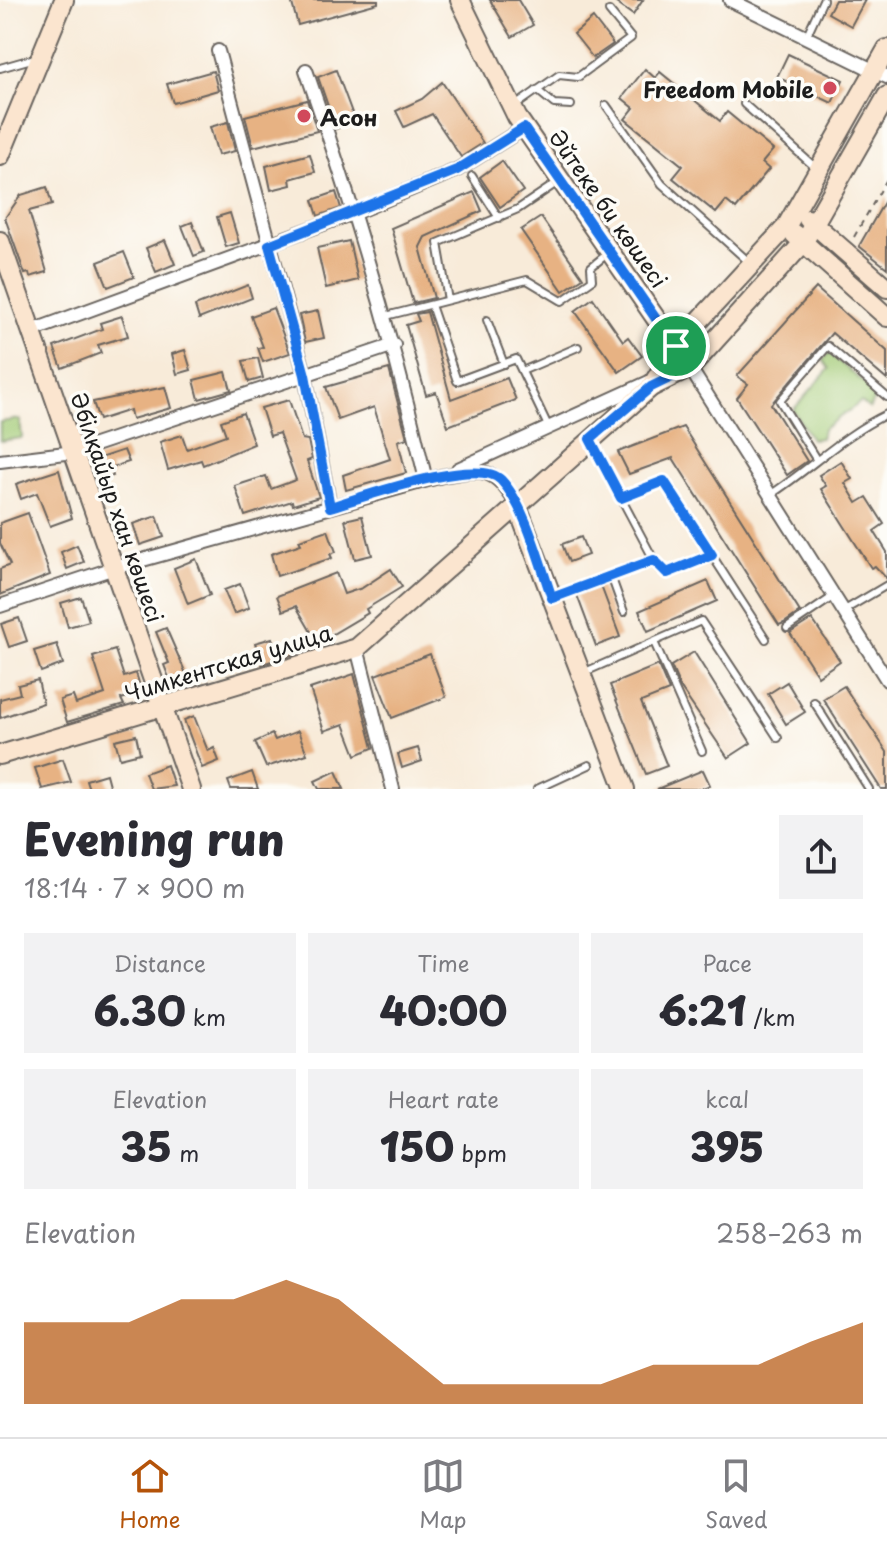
<!DOCTYPE html>
<html lang="en">
<head>
<meta charset="utf-8">
<style>
  :root { --surface:#fff; --page:#f2f2f3; --text:#2b2b33; --muted:#7c7c81; --line:#e1e1e2; --accent:#b45309 }
  body { margin:0; font-family:"Playpen Sans",sans-serif; background:var(--page); color:var(--text); height:100vh; display:flex; flex-direction:column; font-size:30px; white-space:nowrap }
  * { box-sizing:border-box; margin:0 }
  p { font-size:26px; color:var(--muted) }
  .icon { flex:none; width:44px; height:44px; fill:none; stroke:currentColor; stroke-width:2; stroke-linecap:round; stroke-linejoin:round }
  .map { position:relative; height:789px; overflow:hidden }
  .side { display:flex; flex-direction:column; background:var(--surface); flex:1 }
  .side>* { flex:none }
  .pin { position:absolute; display:grid; place-items:center; width:68px; height:68px; color:#fff; margin:-34px; border:4px solid #fff; border-radius:50%; box-shadow:0 2px 8px #0007 }
  .round { display:grid; place-items:center; flex:none; width:84px; height:84px; border-radius:0px; background:var(--page) }
  .summary { display:flex; align-items:center; justify-content:space-between; height:136px; padding:0 24px }
  h1 { font-size:44px; font-weight:800; line-height:60px }
  .stats { display:grid; grid-template-columns:repeat(3,1fr); gap:12px; height:136px; padding:8px 24px }
  .stats div { display:grid; align-content:center; border-radius:0px; background:var(--page); text-align:center }
  .stats b { font-size:40px; font-weight:800 }
  .stats small { font-size:22px; font-weight:400 }
  .stats p { font-size:22px }
  .chart { height:224px; padding:16px 24px }
  .chart p { display:flex; justify-content:space-between }
  .chart svg { width:100%; height:144px; margin-top:8px; fill:var(--accent); opacity:.7 }
  .menu { display:flex; justify-content:space-around; align-items:center; height:112px; border-top:2px solid var(--line); background:var(--surface); font-size:22px; color:var(--muted) }
  .menu a { display:grid; justify-items:center; gap:4px }
  .menu .selected { color:var(--accent) }
  .map>svg:first-child { display:block }
  .green { fill:#a1ca75; stroke:#5e7348; stroke-width:2 }
  .building { fill:#e7b283 }
  .lines { fill:none; stroke-linecap:round; stroke-linejoin:round }
  .lane-casing { stroke:#69645e; stroke-width:10 }
  .street-casing { stroke:#69645e; stroke-width:16 }
  .secondary-casing { stroke:#69645e; stroke-width:22 }
  .path { stroke:#69645e; stroke-width:2; stroke-dasharray:6 6; stroke-linecap:butt }
  .lane { stroke:#fff; stroke-width:6 }
  .street { stroke:#fff; stroke-width:12 }
  .secondary { stroke:#fbe5cf; stroke-width:18 }
  .route-casing { stroke:#fff; stroke-width:16 }
  .route { stroke:#1a73e8; stroke-width:10 }
  .poi-dot { fill:#d1495b; stroke:#fdfcf7; stroke-width:3 }
  .labels { text-anchor:middle; dominant-baseline:central; stroke-width:7; stroke-linejoin:round; paint-order:stroke }
  .poi-label { font-size:22px; font-weight:bold; fill:#1c1c1c; stroke:#fdfcf7; text-anchor:end }
  .street-label { font-size:22px; fill:#1c1c1c; stroke:#fdfcf7 }
</style>
</head>
<body>
<div class="map">
<svg width="887" height="789" viewBox="0 0 887 789">
  <rect width="100%" height="100%" fill="#fdfcf7"/>
  <filter id="ink" filterUnits="userSpaceOnUse"><feTurbulence type="fractalNoise" baseFrequency=".0125" numOctaves="2"/><feDisplacementMap in="SourceGraphic" scale="16" xChannelSelector="R" yChannelSelector="G"/><feConvolveMatrix kernelMatrix="1 2 1 2 8 2 1 2 1" color-interpolation-filters="sRGB"/></filter>
  <filter id="wash" filterUnits="userSpaceOnUse"><feTurbulence type="fractalNoise" baseFrequency=".006" numOctaves="4" result="noise"/><feDisplacementMap in="SourceGraphic" scale="32" xChannelSelector="R" yChannelSelector="G"/><feGaussianBlur stdDeviation="1.8" result="paint"/><feColorMatrix in="noise" values="0 0 0 0 0 0 0 0 0 0 0 0 0 0 0 0 0 1.4 0 .05"/><feComposite in="paint" operator="in"/></filter>
  <g filter="url(#wash)">
    <rect width="100%" height="100%" fill="#f8ebd9"/>
    <g class="green">
      <path d="M829 353 876 393 870 409 861 402 823 429 821 438 811 439 793 410 829 369 823 360Z"/>
      <path d="M20 419 22 438 0 441V422Z"/>
    </g>
    <g id="blocks">
      <g class="building">
        <path d="M291 0H378V3L298 25Z"/>
        <path d="M490 0H518L533 25 512 37Z"/>
        <path d="M612 0H643L633 15Z"/>
        <path d="M835 0H865L851 26 828 13Z"/>
        <path d="M593 18 613 44 593 58 574 34Z"/>
        <path d="M788 54 843 80 832 103 777 77Z"/>
        <path d="M645 69 655 78 660 72 720 121 727 112 773 150 762 163 769 169 736 209 726 201 716 213 673 178 683 166 625 119 634 108 622 98Z"/>
        <path d="M336 70 355 121 336 129 318 77Z"/>
        <path d="M213 71 218 90 173 103 167 84Z"/>
        <path d="M442 82 483 143 461 157 432 114 404 127 396 111 422 99Z"/>
        <path d="M307 100 317 131 253 147 245 116Z"/>
        <path d="M228 122 235 151 218 155 210 127Z"/>
        <path d="M310 154 315 172 290 179 291 185 271 190 266 166Z"/>
        <path d="M502 161 523 191 500 207 480 177Z"/>
        <path d="M47 187 52 205 29 211 47 272 30 277 29 273 25 274 5 218 21 195Z"/>
        <path d="M336 192 341 208 318 216 313 200Z"/>
        <path d="M474 192 482 211 425 237 420 247 434 298 413 303 391 228Z"/>
        <path d="M887 197V268L859 246Z"/>
        <path d="M230 213 239 243 226 247 217 217Z"/>
        <path d="M541 217 583 278 563 291 521 230Z"/>
        <path d="M192 222 204 252 194 256 182 226Z"/>
        <path d="M165 240 175 264 156 272 146 248Z"/>
        <path d="M349 241 358 280 326 288 317 248Z"/>
        <path d="M124 252 134 277 108 287 98 262Z"/>
        <path d="M248 285 252 298 199 319 195 306Z"/>
        <path d="M816 288 887 351V380L832 333 771 404 807 461 787 475 737 398 748 384 737 376Z"/>
        <path d="M593 298 623 341 628 337 642 356 619 372 575 311Z"/>
        <path d="M273 308 290 353 263 362 258 348 263 347 251 316Z"/>
        <path d="M318 311 324 338 305 342 299 315Z"/>
        <path d="M427 312 451 399 507 378 516 400 448 426 436 392 426 395 406 325 419 321 416 314Z"/>
        <path d="M122 316 128 336 98 345 101 353 62 368 54 347 102 329 100 323Z"/>
        <path d="M185 350 191 370 177 374 172 354Z"/>
        <path d="M258 358 263 378 249 382 243 361Z"/>
        <path d="M389 369 407 438 398 441 406 473 346 490 343 475 390 459 374 407 338 420 326 387Z"/>
        <path d="M226 372 231 390 199 399 194 380Z"/>
        <path d="M165 387 171 408 132 419 130 410 99 420 93 402Z"/>
        <path d="M289 400 302 439 308 440 312 459 307 461 319 497 293 505 292 501 245 516 235 486 266 476 271 489 296 480 279 433 270 436 261 408Z"/>
        <path d="M243 413 254 444 203 465 201 460 168 470 160 442 182 435 187 449 226 435 221 421Z"/>
        <path d="M683 427 800 612 784 623 779 625 673 458 629 474 618 452Z"/>
        <path d="M124 450 129 462 110 468 113 476 104 479 97 459Z"/>
        <path d="M841 461 852 479 845 483 857 503 867 497 884 524 874 531 887 552V579L875 566 871 568 821 489 826 486 819 475Z"/>
        <path d="M59 470 72 518 50 526 37 493 21 499 16 484Z"/>
        <path d="M28 513 50 575 0 595V569L10 565 0 543V523Z"/>
        <path d="M157 516 164 537 140 545 133 524Z"/>
        <path d="M362 516 372 555 355 559 345 520Z"/>
        <path d="M328 530 336 552 330 554 332 558 277 576 271 554 301 544 299 540Z"/>
        <path d="M581 537 588 555 569 562 562 544Z"/>
        <path d="M77 545 84 562 67 569 61 552Z"/>
        <path d="M196 559 210 595 188 604 174 568Z"/>
        <path d="M391 569 402 587 366 609 368 613 304 651 262 664 255 643 272 638 276 650 314 637 296 606 283 611 277 596 336 573 344 594 362 588Z"/>
        <path d="M708 581 717 601 648 631 639 611Z"/>
        <path d="M240 584 249 608 234 614 224 590Z"/>
        <path d="M601 586 620 637 596 646 577 595Z"/>
        <path d="M81 597 89 621 68 627 61 603Z"/>
        <path d="M19 618 27 641 9 647 1 624Z"/>
        <path d="M812 619 840 661 818 676 790 633Z"/>
        <path d="M166 628 191 685 174 690 164 665 169 663 156 632Z"/>
        <path d="M57 644 63 664 41 672 34 651Z"/>
        <path d="M115 650 124 677 136 673 142 693 121 699 124 705 67 722 60 700 73 696 76 704 105 694 93 657Z"/>
        <path d="M694 652 751 743 728 758 680 687 671 666Z"/>
        <path d="M430 654 446 697 392 718 375 675Z"/>
        <path d="M658 665 669 691 641 702 667 766 646 774 610 685Z"/>
        <path d="M354 674 373 748 356 755 344 724 324 731 310 689Z"/>
        <path d="M38 680 43 703 0 718V699L20 694 18 685Z"/>
        <path d="M787 682 805 712 786 724 768 694Z"/>
        <path d="M844 686 887 752V789H881L823 699Z"/>
        <path d="M194 716 208 751 214 748 219 761 202 768 184 720Z"/>
        <path d="M298 731 307 754 266 767 255 742 272 734 275 740Z"/>
        <path d="M136 735 140 753 120 758 115 740Z"/>
        <path d="M418 748 422 761 402 768 398 754Z"/>
        <path d="M63 759 71 782 42 789 35 768Z"/>
        <path d="M167 765 174 786 151 789 145 773Z"/>
        <path d="M703 770 710 785 701 789H657Z"/>
        <path d="M336 771 344 789H319L315 781Z"/>
        <path d="M252 772 258 789H231L228 781Z"/>
        <path d="M106 774 110 789H89L86 780Z"/>
      </g>
    </g>
  </g>
  <g filter="url(#ink)">
    <use href="#blocks" fill-opacity="0" stroke="#69645e" stroke-width="2"/>
    <g class="lines">
      <g class="lane-casing">
        <g id="lane">
          <path d="M806 37 823 0"/>
          <path d="M0 68 35 58"/>
          <path d="M537 90 554 104 571 105"/>
          <path d="M744 104 817 169"/>
          <path d="M606 105 662 184 749 262"/>
          <path d="M515 106 559 75 578 77 631 38 609 11"/>
          <path d="M472 176 499 218"/>
          <path d="M448 300 438 243 518 209 558 182"/>
          <path d="M431 305 457 381 516 359 549 428"/>
          <path d="M386 316 527 280 562 301 592 280 591 267 607 254"/>
          <path d="M487 320 504 364"/>
          <path d="M522 371 578 347"/>
          <path d="M591 443 621 498 664 481 766 639"/>
          <path d="M816 459 780 401 828 346 887 397"/>
          <path d="M770 495C810 469 843 435 887 414"/>
          <path d="M654 560 667 573 712 555"/>
          <path d="M611 576 624 612"/>
          <path d="M554 597 654 560 621 498"/>
          <path d="M843 611 887 585"/>
          <path d="M787 628 834 596"/>
          <path d="M654 642 702 751"/>
          <path d="M585 672 701 621 778 738"/>
          <path d="M814 702 869 789"/>
          <path d="M537 789 589 765"/>
        </g>
      </g>
      <g class="street-casing">
        <g id="street">
          <path d="M730 0 887 77"/>
          <path d="M218 51 305 375 330 507"/>
          <path d="M306 70C354 207 393 339 426 480"/>
          <path d="M32 331 356 212 457 170 524 128"/>
          <path d="M690 368 887 680"/>
          <path d="M0 461 74 452 394 345"/>
          <path d="M458 469 649 382"/>
          <path d="M0 606 114 568 442 476C484 469 492 466 516 503"/>
          <path d="M357 648 393 789"/>
        </g>
      </g>
      <g class="secondary-casing">
        <g id="secondary">
          <path d="M460 0 517 117 690 368"/>
          <path d="M0 156 64 0"/>
          <path d="M808 219 887 288"/>
          <path d="M794 234 887 317"/>
          <path d="M0 241 191 789"/>
          <path d="M651 387 676 346 786 227 887 49"/>
          <path d="M516 503 625 789"/>
          <path d="M0 755 357 648 651 387 690 368 803 243 887 96"/>
        </g>
      </g>
      <path class="path" d="M854 237 887 179"/>
      <use href="#lane" class="lane"/>
      <use href="#street" class="street"/>
      <use href="#secondary" class="secondary"/>
    </g>
  </g>
  <g class="lines" filter="url(#ink)">
    <g class="route-casing">
      <path id="route" d="M524 128 690 368 651 387 590 439 621 498 664 481 712 555 667 573 654 560 552 598C540 564 525 505 501 480 478 455 361 498 330 507L305 375 269 245 457 170Z"/>
    </g>
    <use href="#route" class="route"/>
  </g>
  <g class="poi-dot">
    <circle cx="830" cy="88" r="8"/>
    <circle cx="304" cy="116" r="8"/>
  </g>
  <g class="labels">
    <g class="poi-label">
      <text x="814" y="88">Freedom Mobile</text>
      <text x="320" y="116" text-anchor="start">Асон</text>
    </g>
    <g class="street-label">
      <text transform="translate(609 208) rotate(55)">Әйтеке би көшесі</text>
      <text transform="translate(118 507) rotate(71)">Әбілқайыр хан көшесі</text>
      <text transform="translate(228 662) rotate(-17)">Чимкентская улица</text>
    </g>
  </g>
</svg>
<div class="pin" style="left:676px;top:346px;background:#1e9e55"><svg class="icon" aria-label="arrive" viewBox="0 0 24 24"><path d="M6 21V4h12l-3 4 3 4H6"/></svg></div>
</div>
<section class="side">
<div class="summary"><div><h1>Evening run</h1><p>18:14 · 7 × 900 m</p></div><a class="round"><svg class="icon" aria-label="share" viewBox="0 0 24 24"><path d="M12 15V3M7 8l5-5 5 5M5 13v7h14v-7"/></svg></a></div>
<div class="stats">
<div><p>Distance</p><b>6.30<small> km</small></b></div>
<div><p>Time</p><b>40:00</b></div>
<div><p>Pace</p><b>6:21<small> /km</small></b></div>
</div>
<div class="stats">
<div><p>Elevation</p><b>35<small> m</small></b></div>
<div><p>Heart rate</p><b>150<small> bpm</small></b></div>
<div><p>kcal</p><b>395</b></div>
</div>
<div class="chart"><p><span>Elevation</span>258–263 m</p>
<svg viewBox="0 0 160 44" preserveAspectRatio="none"><path d="M0 44V19L10 19L20 19L30 12L40 12L50 6L60 12L70 25L80 38L90 38L100 38L110 38L120 32L130 32L140 32L150 25L160 19V44z"/></svg>
</div>
</section>
<nav class="menu">
<a class="selected"><svg class="icon" aria-label="home" viewBox="0 0 24 24"><path d="M3 11l9-7 9 7M6 9v11h12V9"/></svg>Home</a>
<a><svg class="icon" aria-label="map" viewBox="0 0 24 24"><path d="M3 6l6-2 6 2 6-2v14l-6 2-6-2-6 2zM9 4v14M15 6v14"/></svg>Map</a>
<a><svg class="icon" aria-label="saved" viewBox="0 0 24 24"><path d="M7 4h10v16l-5-4-5 4z"/></svg>Saved</a>
</nav>
</body>
</html>
